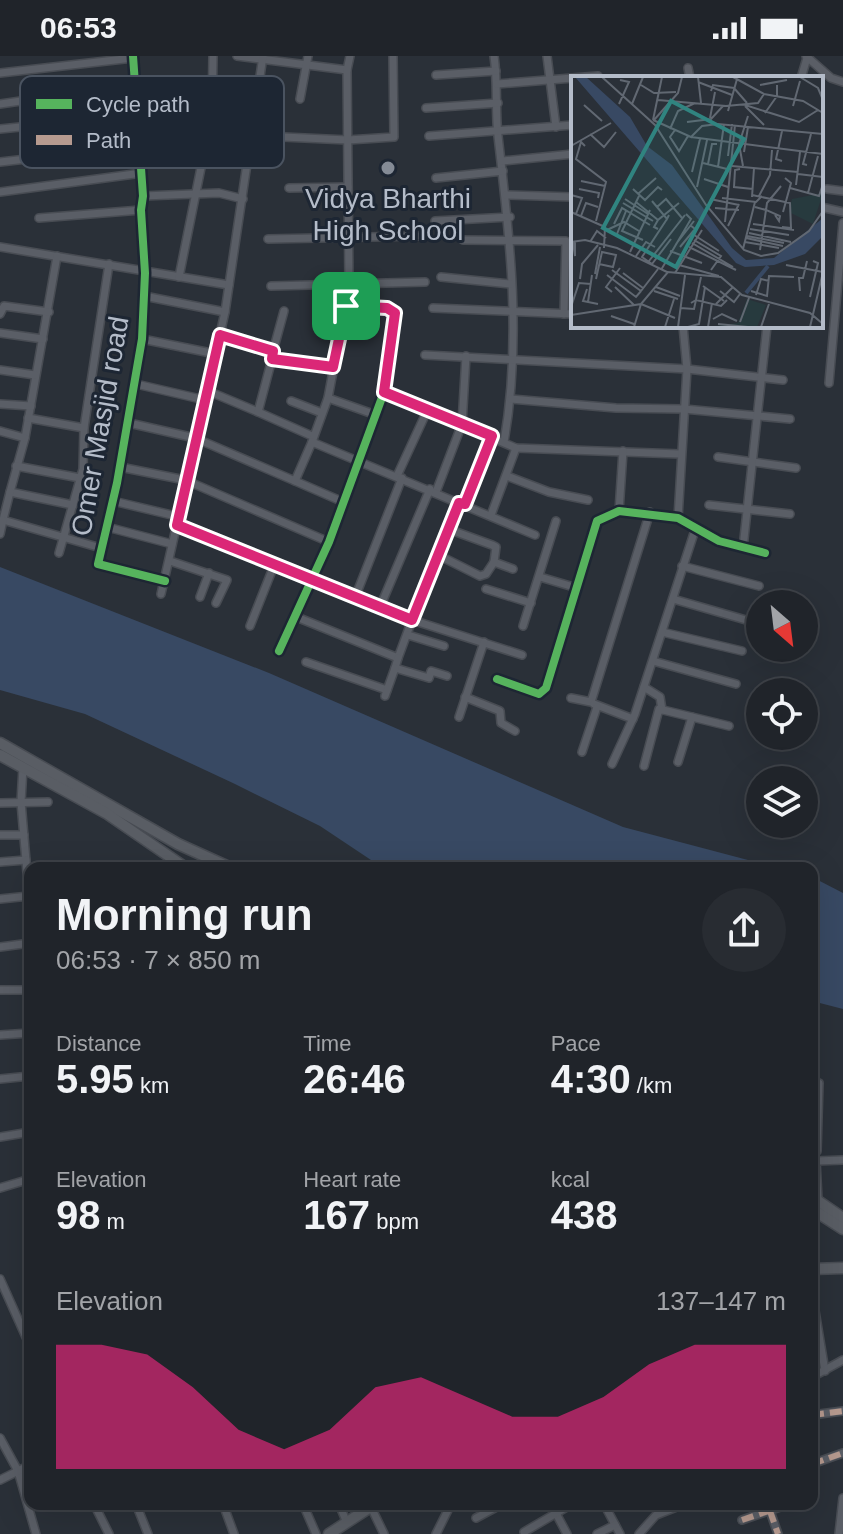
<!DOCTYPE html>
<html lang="en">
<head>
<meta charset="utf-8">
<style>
  :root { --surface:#20242a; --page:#282c32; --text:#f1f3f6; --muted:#a2a4a8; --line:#3d4147; --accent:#db2777 }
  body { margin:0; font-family:Arial,sans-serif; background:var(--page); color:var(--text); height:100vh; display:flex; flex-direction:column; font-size:30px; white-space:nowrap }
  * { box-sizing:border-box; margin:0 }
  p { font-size:26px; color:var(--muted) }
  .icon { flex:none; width:44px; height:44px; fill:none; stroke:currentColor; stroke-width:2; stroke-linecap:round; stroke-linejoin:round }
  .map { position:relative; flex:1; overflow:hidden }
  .side { position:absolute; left:24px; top:806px; width:794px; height:648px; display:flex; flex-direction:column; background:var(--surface); border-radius:16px; box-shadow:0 8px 32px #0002,0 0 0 2px var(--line) }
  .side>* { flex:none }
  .needle { width:52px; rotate:152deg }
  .fabs { position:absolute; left:746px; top:534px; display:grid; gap:16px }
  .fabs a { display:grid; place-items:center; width:72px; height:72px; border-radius:50%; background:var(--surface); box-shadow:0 8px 32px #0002,0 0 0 2px var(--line); font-size:40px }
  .pin { position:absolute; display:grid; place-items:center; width:68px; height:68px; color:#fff; margin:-34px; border-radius:16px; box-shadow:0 4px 12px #0006 }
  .round { display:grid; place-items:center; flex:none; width:84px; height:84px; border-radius:42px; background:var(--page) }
  .overview { display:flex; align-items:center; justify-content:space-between; height:136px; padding:0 32px }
  h1 { font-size:44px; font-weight:700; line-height:60px }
  .figures { display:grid; grid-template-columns:repeat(3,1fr); gap:12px; height:136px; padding:8px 32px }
  .figures div { display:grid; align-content:center }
  .figures b { font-size:40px; font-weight:700 }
  .figures small { font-size:22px; font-weight:400 }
  .figures p { font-size:22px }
  .chart { height:224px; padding:16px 32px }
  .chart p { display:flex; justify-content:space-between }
  .chart svg { width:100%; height:144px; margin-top:8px; fill:var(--accent); opacity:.7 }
  .status { display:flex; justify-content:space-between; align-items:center; height:56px; padding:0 40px; background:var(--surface); direction:ltr }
  .status svg { height:22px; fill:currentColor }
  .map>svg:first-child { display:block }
  .water { fill:#384963 }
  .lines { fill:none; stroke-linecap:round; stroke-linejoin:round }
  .street-casing { stroke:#484c53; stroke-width:10 }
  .secondary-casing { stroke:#484c53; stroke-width:13 }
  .street { stroke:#5a5e66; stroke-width:7 }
  .secondary { stroke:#595d64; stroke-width:10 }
  .quiet { stroke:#b69a8f; stroke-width:6; stroke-dasharray:12 6; stroke-linecap:butt }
  .cycleway-casing { stroke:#1d2633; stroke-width:13 }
  .cycleway { stroke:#56b35d; stroke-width:8 }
  .route-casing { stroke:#fff; stroke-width:16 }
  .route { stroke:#db2777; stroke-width:10 }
  .poi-dot { fill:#848b96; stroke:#1d2633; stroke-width:3 }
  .labels { text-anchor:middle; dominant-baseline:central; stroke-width:6; stroke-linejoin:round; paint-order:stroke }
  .poi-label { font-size:28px; fill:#b4bcc9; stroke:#1d2633 }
  .street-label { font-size:28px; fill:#b4bcc9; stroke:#1d2633 }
  .inset-river { fill:none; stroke:#384963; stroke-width:4 }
  .inset-road { fill:none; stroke:#616872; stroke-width:2 }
  .view { fill:#308480; fill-opacity:0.15; stroke:#308480; stroke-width:4 }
  .inset-edge { fill:none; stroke:#b4bcc9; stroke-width:4 }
  .key { fill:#1d2633; stroke:#4a5360; stroke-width:2 }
  .key-label { font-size:22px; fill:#b4bcc9 }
</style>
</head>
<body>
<div class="status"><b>06:53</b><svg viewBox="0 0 49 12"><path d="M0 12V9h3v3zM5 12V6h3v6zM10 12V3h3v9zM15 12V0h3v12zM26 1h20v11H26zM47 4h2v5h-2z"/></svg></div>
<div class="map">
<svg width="843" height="1478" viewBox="0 0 843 1478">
  <rect width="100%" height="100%" fill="#2a3038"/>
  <g class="water">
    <path d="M0 511 269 617 623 771 778 812H383L320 770 235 728 85 658 0 634Z"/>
    <path d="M812 821 843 837V953L812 945Z"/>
  </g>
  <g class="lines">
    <g class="street-casing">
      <g id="street">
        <path d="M133 0 143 140 141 154 145 217 142 283 117 427 98 508 165 525"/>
        <path d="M237 0 347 14"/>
        <path d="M494 0C498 27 495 53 498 80 510 182 522 284 504 386"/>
        <path d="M547 0 556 71"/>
        <path d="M806 0 831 22 843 26"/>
        <path d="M688 12 690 22"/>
        <path d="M0 17 133 2"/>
        <path d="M436 19 496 15"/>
        <path d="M801 22 807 2"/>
        <path d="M497 28 598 20"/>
        <path d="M175 30 213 31"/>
        <path d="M300 43 308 0"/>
        <path d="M0 48 136 28"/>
        <path d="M426 52 498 47"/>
        <path d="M0 73 137 59"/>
        <path d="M429 80 573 69"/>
        <path d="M283 81 348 84 394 81 393 0"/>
        <path d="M502 105 573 98"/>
        <path d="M0 106 140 90"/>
        <path d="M436 122 503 115"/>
        <path d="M289 132 348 131"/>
        <path d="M827 133 843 135"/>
        <path d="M0 136 142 117"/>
        <path d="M506 139 573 141"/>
        <path d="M143 140 219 137 243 143"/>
        <path d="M821 151 843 156"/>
        <path d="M39 162 141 154"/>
        <path d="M435 165 510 161"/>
        <path d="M268 183 418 180"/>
        <path d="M463 184 566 185 564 258"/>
        <path d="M0 191 229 229"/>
        <path d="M57 200 25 382 10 436 73 449"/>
        <path d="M179 221 212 57 213 0"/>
        <path d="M441 221 511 228"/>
        <path d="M271 230 425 226"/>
        <path d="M144 240 225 256"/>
        <path d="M433 252 573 258"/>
        <path d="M0 258 4 250 49 256"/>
        <path d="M0 277 43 283"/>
        <path d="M220 279 273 295"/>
        <path d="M142 283 216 298"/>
        <path d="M272 299 284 255"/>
        <path d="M425 299 687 313 783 324"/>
        <path d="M0 314 35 319"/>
        <path d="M829 327 843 167"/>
        <path d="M136 328 205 344"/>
        <path d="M208 335 258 356"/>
        <path d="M384 336 516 392 680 398"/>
        <path d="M328 342 376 359"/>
        <path d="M511 343 616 352 684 353 790 363"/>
        <path d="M291 345 322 357"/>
        <path d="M0 348 31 350"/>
        <path d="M28 362 84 372"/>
        <path d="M129 367 195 382 295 425"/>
        <path d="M0 375 25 382"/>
        <path d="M312 380 258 356 272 303 333 311"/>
        <path d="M312 386 328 342 349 230 347 14 350 0"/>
        <path d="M718 401 796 412"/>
        <path d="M16 410 80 422"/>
        <path d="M120 411 185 424 329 486"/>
        <path d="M397 420 427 355"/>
        <path d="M507 420 549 436 588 444"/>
        <path d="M10 436 3 464 101 492"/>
        <path d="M436 436 462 368 466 300"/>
        <path d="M113 445 180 461"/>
        <path d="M341 445 295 425 312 386 535 479"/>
        <path d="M465 448 492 380"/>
        <path d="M709 449 790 458"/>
        <path d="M619 455 623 395"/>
        <path d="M491 459 516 392"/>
        <path d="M678 462 687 313 683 270"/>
        <path d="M177 469 412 564 459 447"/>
        <path d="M107 471 172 488"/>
        <path d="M448 473 492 489 496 491 494 506 513 513"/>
        <path d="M0 478 3 464"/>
        <path d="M743 492 767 270"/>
        <path d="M59 497 83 413 84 372 109 208"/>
        <path d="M438 499 480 520 486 518 494 506"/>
        <path d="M170 505 227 524 216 547"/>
        <path d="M682 510 759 530"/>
        <path d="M540 521 577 532"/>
        <path d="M486 533 531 547"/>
        <path d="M161 538 225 256 263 0"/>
        <path d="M356 539 402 422"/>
        <path d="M200 541 209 517"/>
        <path d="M673 543 746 564"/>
        <path d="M380 551 430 433"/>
        <path d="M294 560 398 602 412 564 522 599"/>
        <path d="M250 570 275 507"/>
        <path d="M523 570 556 465"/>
        <path d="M662 576 742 595"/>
        <path d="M408 579 444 590"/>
        <path d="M279 595 329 486 384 336 395 257 387 252 346 250"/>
        <path d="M398 602 395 612 429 622 431 615 447 620"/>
        <path d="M653 605 736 628"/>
        <path d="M306 606 387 634"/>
        <path d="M497 623 539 638 546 632 597 465 619 455 678 462 719 485 765 497"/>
        <path d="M644 631 660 641 662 654"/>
        <path d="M385 640 395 612"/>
        <path d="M465 641 500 655 501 667 515 675"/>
        <path d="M571 642 591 646 650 456"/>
        <path d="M594 648 633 663"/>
        <path d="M459 661 484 586"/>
        <path d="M582 696 597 651"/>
        <path d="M678 706 692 661"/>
        <path d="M612 708 635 658 695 474"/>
        <path d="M644 710 659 653 729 670"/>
        <path d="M23 711 21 746 30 852"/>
        <path d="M0 747 48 746"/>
        <path d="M0 779H24"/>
        <path d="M0 806 26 804"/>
        <path d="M279 812 280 810"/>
        <path d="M331 812 332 810"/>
        <path d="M0 843 29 840"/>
        <path d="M0 891 30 887"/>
        <path d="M0 934H30"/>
        <path d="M0 979 30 977"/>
        <path d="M0 1023 30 1020"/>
        <path d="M812 1025 819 1027 817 1095"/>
        <path d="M0 1081 30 1076"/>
        <path d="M0 1132 30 1123"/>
        <path d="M818 1144 816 1105 843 1104"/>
        <path d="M0 1223 30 1290"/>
        <path d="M812 1237 825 1315"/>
        <path d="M812 1321 843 1304"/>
        <path d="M812 1359 843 1355"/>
        <path d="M0 1382 18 1415 36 1478"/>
        <path d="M812 1408 843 1397"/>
        <path d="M0 1424 30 1409"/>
        <path d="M94 1448 109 1478"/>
        <path d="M136 1448 148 1478"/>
        <path d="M223 1448 234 1478"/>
        <path d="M303 1448 316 1478"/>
        <path d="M339 1448 347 1467"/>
        <path d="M551 1448 567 1478"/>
        <path d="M604 1448 620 1478"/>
        <path d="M371 1451 384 1478"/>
        <path d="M770 1455 778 1478"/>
        <path d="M476 1462 502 1448"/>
        <path d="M742 1464 789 1448"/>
        <path d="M524 1476 572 1448"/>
        <path d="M436 1478 451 1448"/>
        <path d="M597 1478 615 1469"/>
        <path d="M639 1478 656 1459 684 1448"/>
        <path d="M839 1478 843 1442"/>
      </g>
    </g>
    <g class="secondary-casing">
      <g id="secondary">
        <path d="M0 687 178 788 231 812"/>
        <path d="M0 699 106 757 186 812"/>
        <path d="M812 1141 843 1162"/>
        <path d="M812 1153 843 1173"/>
        <path d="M812 1213 843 1212"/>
        <path d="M329 1478 375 1448"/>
      </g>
    </g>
    <use href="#street" class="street"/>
    <use href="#secondary" class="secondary"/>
    <g class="quiet">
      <path d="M812 1359 843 1355"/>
      <path d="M812 1408 843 1397"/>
      <path d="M770 1455 778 1478"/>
      <path d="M742 1464 789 1448"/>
    </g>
    <g class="cycleway-casing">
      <g id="cycleway">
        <path d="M133 0 143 140 141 154 145 217 142 283 117 427 98 508 165 525"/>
        <path d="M279 595 329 486 384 336 395 257 387 252 346 250"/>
        <path d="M497 623 539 638 546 632 597 465 619 455 678 462 719 485 765 497"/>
      </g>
    </g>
    <use href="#cycleway" class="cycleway"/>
  </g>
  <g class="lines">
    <g class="route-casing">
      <path id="route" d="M346 250 387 252 395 257 384 336 492 380 465 448 459 447 412 564 177 469 220 279 273 295 272 303 333 311Z"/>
    </g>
    <use href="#route" class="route"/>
  </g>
  <circle class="poi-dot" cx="388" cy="112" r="8"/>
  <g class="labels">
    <g class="poi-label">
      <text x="388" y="142">Vidya Bharthi<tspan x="388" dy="32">High School</tspan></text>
    </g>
    <g class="street-label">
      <text transform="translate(100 370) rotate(-80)">Omer Masjid road</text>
    </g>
  </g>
  <g transform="translate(571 20)">
    <rect width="252" height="252" fill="#2a3038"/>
    <path d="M176 223 195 229 186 251H138L167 247Z" fill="#273a3e"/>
    <path d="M252 117 242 148 218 136 221 123Z" fill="#273a3e"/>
    <path d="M4 1H15L59 41 76 70 101 89 161 172 175 184 203 182 252 142V160L234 178 203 189 174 191 165 187Z" fill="#384963"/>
    <path class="inset-river" d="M175 217 197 190"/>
    <path class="inset-road" d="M31 1 84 49 135 129 173 174 190 180 207 177 238 155 252 135M127 1 130 27M162 1 193 18 232 25 252 37M229 1 247 12 252 24M127 6 161 19M70 9 83 17 105 16M189 9 216 4M140 15 142 9 163 12 176 27M87 24 155 30 187 27 193 18M48 28 58 6 49 4M61 28 72 1M13 29 31 45M174 29 228 46 247 34M174 30 193 49M222 30 229 5M157 35 166 3M194 37 206 20V9M139 42 144 16M82 44 120 61 131 50 147 48 252 58M82 44 91 1M83 44 107 17 111 1M116 46 140 43 152 30M99 53 107 35 124 27M104 54 99 61 108 75 117 60M19 58 33 71 45 56M120 61 252 78M0 70 40 47M14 70 10 66 5 83 35 106 25 145M173 76 177 51M157 80 161 48M211 85 205 83 211 55M132 87 160 94M137 88 141 68H146M236 89 232 88 240 58M161 90 227 96M172 90 168 68 177 40M147 91 153 48M169 93 164 94 163 111 182 113M121 96 129 63M227 98 252 101M133 103 157 111M10 105 34 110M225 109 229 76M126 111 136 64M219 112 248 120 251 111M8 113 28 117 27 122M62 113 74 124 87 111 91 114M237 117 247 80M67 118 85 102M0 119 11 122 5 138M181 119 219 127 220 152 211 151M68 120 51 155 72 164M188 120 199 99 201 74M181 121 183 92M151 122 185 126 191 120M54 123 77 138M139 123 168 129M81 125 96 143 98 139M65 126 87 144M52 127 82 145M86 131 95 123 111 142M184 131 195 134 189 174M144 132 168 134M0 136 34 151 33 172M212 136 220 107 214 102M204 139 208 145 209 140 195 134 196 127 210 110M10 140 15 127 27 131M96 143 71 181 81 188 100 163M154 146 164 49M43 148 51 132 79 149M182 148 223 154M157 150 168 128M87 153 83 151 87 144 108 127M179 153 218 159M36 154 53 146 68 155M120 157 148 175M178 157 220 166M46 158 55 135M176 160 213 167M175 162 212 170M123 164 150 180 140 194M0 166 14 164 46 172 96 196M2 166 4 180V165M19 166 26 155 35 162M174 166 208 172M121 167 162 191M105 168 123 145M109 171 124 153 119 149M118 171 165 194M172 173 184 126M99 175 131 187M59 176 79 134M65 180 75 166 84 171M78 185 114 139M108 189 148 200M215 189 252 196M41 194 70 215M90 194 120 143 115 138M52 197 72 212M104 197 131 154M24 198 29 171M36 199 65 221 70 215M9 203 11 188 27 169M25 203 31 176 45 179 42 191 28 188M132 210 153 225M44 211 63 229M85 211 109 220M16 213 12 225 27 228M70 215 87 193M83 215 107 223M149 215 163 226 169 218M180 215 196 220 198 200 223 201M229 215 228 202H232L236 185M41 216 35 211 49 192M185 219 190 203 198 205M239 221 247 187 242 185M17 226 21 199M120 227 125 224 150 230 156 224M70 228 104 242M145 228 162 211M0 231 8 207 20 208M109 232 123 233 130 201M0 239 70 228 97 196 150 201 171 219 239 237 252 248M40 240 63 248M142 243 151 238 166 245M169 246 178 222M147 248 177 251M63 251 70 228M94 251 103 223M107 251 114 199M117 251 128 248 134 211M137 251 141 227M190 251 198 228M239 251 252 196"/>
    <path class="view" d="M100 25 173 63 105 191 32 152Z"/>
    <rect width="252" height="252" class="inset-edge"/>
  </g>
  <rect x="20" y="20" width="264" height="92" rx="12" class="key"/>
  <rect x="36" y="43" width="36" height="10" fill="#56b35d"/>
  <rect x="36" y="79" width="36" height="10" fill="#b69a8f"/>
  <g class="key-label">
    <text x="86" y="56">Cycle path</text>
    <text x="86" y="92">Path</text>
  </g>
</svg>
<div class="fabs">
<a><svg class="needle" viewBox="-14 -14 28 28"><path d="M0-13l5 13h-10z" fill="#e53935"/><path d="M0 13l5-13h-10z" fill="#a2a4a8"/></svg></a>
<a><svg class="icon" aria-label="locate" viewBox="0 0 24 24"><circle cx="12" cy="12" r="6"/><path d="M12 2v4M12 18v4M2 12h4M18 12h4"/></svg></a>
<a><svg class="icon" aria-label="layers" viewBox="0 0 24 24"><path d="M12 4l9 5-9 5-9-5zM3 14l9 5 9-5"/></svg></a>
</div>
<div class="pin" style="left:346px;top:250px;background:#1e9e55"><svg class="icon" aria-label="arrive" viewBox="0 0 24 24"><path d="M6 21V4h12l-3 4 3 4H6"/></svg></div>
<section class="side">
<div class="overview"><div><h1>Morning run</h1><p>06:53 · 7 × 850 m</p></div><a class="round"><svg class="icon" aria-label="share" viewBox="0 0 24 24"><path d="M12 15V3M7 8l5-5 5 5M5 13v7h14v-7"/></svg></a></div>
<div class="figures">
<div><p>Distance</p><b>5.95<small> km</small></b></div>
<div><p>Time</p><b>26:46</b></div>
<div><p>Pace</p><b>4:30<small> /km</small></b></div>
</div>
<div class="figures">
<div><p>Elevation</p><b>98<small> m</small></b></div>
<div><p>Heart rate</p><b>167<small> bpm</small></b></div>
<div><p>kcal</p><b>438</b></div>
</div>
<div class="chart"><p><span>Elevation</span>137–147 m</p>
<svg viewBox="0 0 160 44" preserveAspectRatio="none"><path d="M0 44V6L10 6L20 9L30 19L40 32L50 38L60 32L70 19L80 16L90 22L100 28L110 28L120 22L130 12L140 6L150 6L160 6V44z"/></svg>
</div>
</section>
</div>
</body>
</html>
